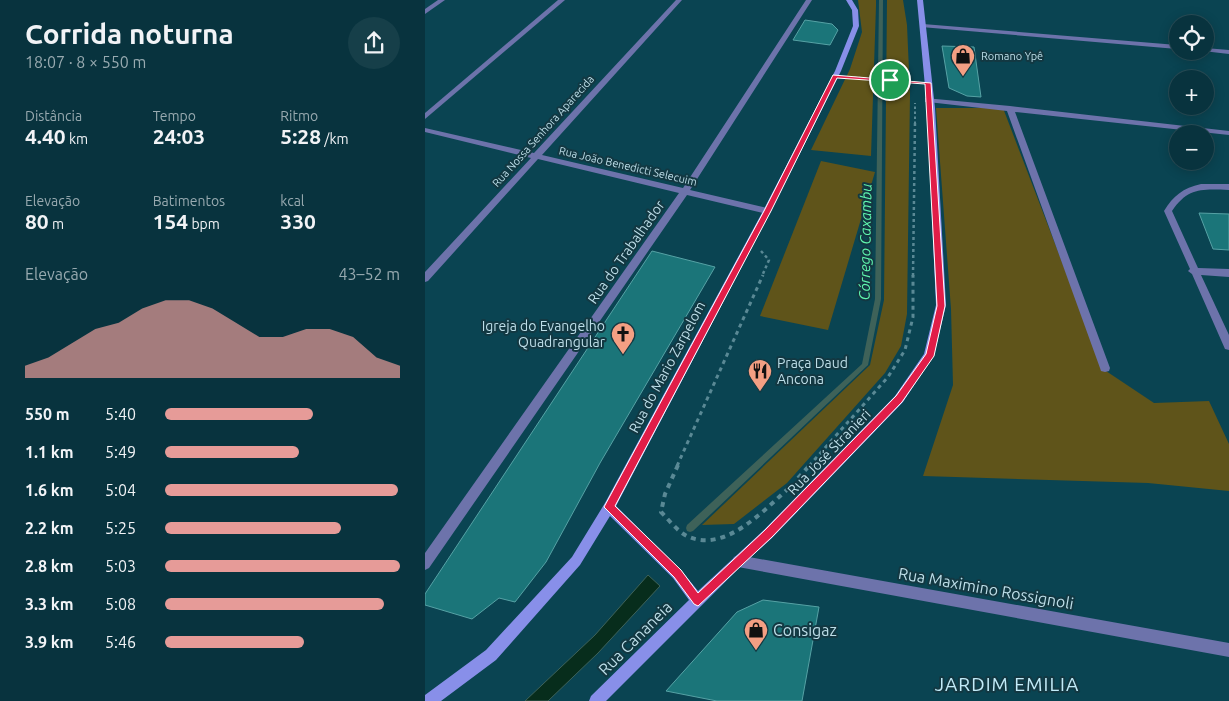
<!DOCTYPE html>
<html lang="pt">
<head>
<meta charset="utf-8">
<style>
  :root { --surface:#08333e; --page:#163f49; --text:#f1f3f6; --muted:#98aab0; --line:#294e58; --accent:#e69b98 }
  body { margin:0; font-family:Ubuntu,sans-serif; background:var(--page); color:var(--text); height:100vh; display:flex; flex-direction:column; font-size:19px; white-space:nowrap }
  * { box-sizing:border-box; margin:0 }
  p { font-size:16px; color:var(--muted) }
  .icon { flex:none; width:28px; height:28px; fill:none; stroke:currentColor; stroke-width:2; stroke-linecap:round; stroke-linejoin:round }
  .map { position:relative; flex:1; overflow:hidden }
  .side { display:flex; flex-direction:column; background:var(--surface); width:425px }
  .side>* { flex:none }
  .buttons { position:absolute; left:744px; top:15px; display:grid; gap:10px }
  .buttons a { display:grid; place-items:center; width:45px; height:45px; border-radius:50%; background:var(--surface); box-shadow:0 2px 12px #0003,0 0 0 1px var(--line); font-size:25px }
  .pin { position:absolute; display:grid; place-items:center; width:42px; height:42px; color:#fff; margin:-21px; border:2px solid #fff; border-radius:50%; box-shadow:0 1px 5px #0007 }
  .round { display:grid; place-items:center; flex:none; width:52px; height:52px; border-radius:26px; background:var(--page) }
  .headline { display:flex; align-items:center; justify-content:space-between; height:85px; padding:0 25px }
  h1 { font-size:28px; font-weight:700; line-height:38px }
  .metrics { display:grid; grid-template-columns:repeat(3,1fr); gap:8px; height:85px; padding:5px 25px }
  .metrics div { display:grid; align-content:center }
  .metrics b { font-size:21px; font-weight:700 }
  .metrics small { font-size:14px; font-weight:400 }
  .metrics p { font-size:14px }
  .chart { height:140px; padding:10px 25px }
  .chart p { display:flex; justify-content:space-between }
  .chart svg { width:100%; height:90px; margin-top:5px; fill:var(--accent); opacity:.7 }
  ul { padding:0 25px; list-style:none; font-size:16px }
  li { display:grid; grid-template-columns:80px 60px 1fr; align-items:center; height:38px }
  li i { height:12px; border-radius:6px; background:var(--accent) }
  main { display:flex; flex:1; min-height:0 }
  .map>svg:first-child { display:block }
  .green { fill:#5f541a }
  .water { fill:#072d1c; stroke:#3e6259 }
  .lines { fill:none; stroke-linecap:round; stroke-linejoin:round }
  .stream { fill:#3e6259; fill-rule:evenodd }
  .building { fill:#1b7579; stroke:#56a2a5 }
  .path-far3 { stroke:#5a8995; stroke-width:2; stroke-dasharray:2.5 2.5; stroke-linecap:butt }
  .path-far2 { stroke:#5a8995; stroke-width:2.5; stroke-dasharray:3 3; stroke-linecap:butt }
  .path-far1 { stroke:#5a8995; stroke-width:3; stroke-dasharray:4 4; stroke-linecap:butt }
  .path { stroke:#5a8995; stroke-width:4; stroke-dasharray:5 5; stroke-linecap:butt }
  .street { fill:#6d73ab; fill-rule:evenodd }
  .secondary { fill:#888fe9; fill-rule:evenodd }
  .route { fill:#e11d48; stroke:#fff; fill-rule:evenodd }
  .labels { text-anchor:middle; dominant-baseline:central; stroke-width:4; stroke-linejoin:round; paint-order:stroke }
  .far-poi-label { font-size:11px; fill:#bddee8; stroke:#133842; text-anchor:start }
  .far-street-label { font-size:11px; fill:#bddee8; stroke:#133842 }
  .street-label { font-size:14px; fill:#bddee8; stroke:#133842 }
  .poi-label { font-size:14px; fill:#bddee8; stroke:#133842; text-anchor:end }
  .water-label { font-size:15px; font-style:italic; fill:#60f6ae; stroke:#133842 }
  .near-street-label { font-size:16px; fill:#bddee8; stroke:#133842 }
  .near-poi-label { font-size:16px; fill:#bddee8; stroke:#133842; text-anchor:start }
  .near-quarter-label { font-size:19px; letter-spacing:1px; fill:#c3ecf9; stroke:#133842 }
</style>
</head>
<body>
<main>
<section class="side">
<div class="headline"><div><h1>Corrida noturna</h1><p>18:07 · 8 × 550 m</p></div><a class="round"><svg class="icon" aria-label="share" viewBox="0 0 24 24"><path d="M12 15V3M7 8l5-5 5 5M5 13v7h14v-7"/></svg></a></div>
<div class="metrics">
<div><p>Distância</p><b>4.40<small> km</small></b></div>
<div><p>Tempo</p><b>24:03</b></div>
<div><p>Ritmo</p><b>5:28<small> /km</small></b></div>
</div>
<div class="metrics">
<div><p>Elevação</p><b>80<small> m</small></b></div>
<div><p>Batimentos</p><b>154<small> bpm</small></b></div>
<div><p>kcal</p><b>330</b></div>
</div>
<div class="chart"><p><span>Elevação</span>43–52 m</p>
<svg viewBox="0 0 160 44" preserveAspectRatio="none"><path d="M0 44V38L10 34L20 27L30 20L40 17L50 10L60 6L70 6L80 10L90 17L100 24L110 24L120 20L130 20L140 24L150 34L160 38V44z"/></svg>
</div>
<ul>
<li><b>550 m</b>5:40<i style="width:63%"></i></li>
<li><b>1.1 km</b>5:49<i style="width:57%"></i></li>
<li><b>1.6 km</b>5:04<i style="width:99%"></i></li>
<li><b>2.2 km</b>5:25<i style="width:75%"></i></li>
<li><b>2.8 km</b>5:03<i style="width:100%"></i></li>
<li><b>3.3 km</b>5:08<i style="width:93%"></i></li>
<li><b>3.9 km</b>5:46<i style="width:59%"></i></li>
</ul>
</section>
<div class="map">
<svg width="804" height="701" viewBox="0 0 804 701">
  <rect width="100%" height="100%" fill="#0a4452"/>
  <g class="green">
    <path d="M433 0H451V6L446 156 386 150 425 69 437 32Z"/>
    <path d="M462 0H478L482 25 485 94 482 314 476 346 460 373 362 483 309 524 277 525 445 365 459 300Z"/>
    <path d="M511 108H578L678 369 729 403 784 401 804 444V491L723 483 498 476 528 385 526 309Z"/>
    <path d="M396 161 450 172 403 330 335 316Z"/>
  </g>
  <path class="water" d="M223 575 235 586 173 653 123 701H100L170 635Z"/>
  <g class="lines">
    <path class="stream" d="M454 0H458L456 299 443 365 268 531 265 532 262 531 261 528 262 525 437 364 450 299Z"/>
  </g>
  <g class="building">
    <path d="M380 20 407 24 413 30 405 45 368 40Z"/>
    <path d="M517 46 549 47 556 97 542 96 524 88Z"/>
    <path d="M774 213 804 214V250L788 249Z"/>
    <path d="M227 251 290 267 175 463 121 562 90 602 74 598 47 619 0 605V594Z"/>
    <path d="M338 600 394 607 377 701H292L241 691 312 612Z"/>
  </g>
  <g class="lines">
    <g class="path-far3">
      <path d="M424 77 490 82"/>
      <path d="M490 124V103"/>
    </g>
    <g class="path-far2">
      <path d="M336 251 344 260 337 276"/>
      <path d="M488 276 490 122"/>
    </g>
    <g class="path-far1">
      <path d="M252 466 338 275"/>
      <path d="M384 466 463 377 480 350 488 317V275"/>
    </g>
    <g class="path">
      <path d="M253 465 240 494 236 512C244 520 252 531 262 536 300 554 339 510 365 487"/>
      <path d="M373 478 385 465"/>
    </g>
    <g class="street">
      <path d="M13 0H20L0 14V9Z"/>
      <path d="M133 0H140L0 119V113Z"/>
      <path d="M251 0H257L117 155 258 188 381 0H387L265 190 342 208 346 211 342 214 262 195 4 568 0 570V553L254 193 113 159 3 281 0 282V272L106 158 0 132V128L109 153Z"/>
      <path d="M498 24 752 45V49L496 27V25Z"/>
      <path d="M780 48 804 50V54L778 51H780Z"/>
      <path d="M500 98 585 106 804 131V135L590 112 685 368 684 371 680 372 676 371 675 368 582 111 503 102H500Z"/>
      <path d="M776 184H804V190C778 189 763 187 747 211L773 268 804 269V277L776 275 804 335V350L800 349 767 274 763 271 765 269 739 211C748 196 758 188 776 184Z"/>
      <path d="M313 555 804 643V657L313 567 309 565 307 561 309 557Z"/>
    </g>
    <path class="secondary" d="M421 0H427L433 10 434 26 416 71 346 211 191 506 256 570 273 591 339 530 470 396 499 354 511 305 502 108 492 0H498L510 108 521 305 509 355 478 402 347 538 317 565 181 701H164L166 696 264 600 248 578 185 516 155 565 71 660 16 701H0V695L61 650 147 557 180 503 338 211 410 71 428 26 427 10Z"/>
  </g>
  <path class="route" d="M408 75 506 83 520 306 509 356 477 402 347 537 273 606 269 604 249 577 179 507 339 211ZM412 78 500 84 512 306 501 354 471 396 340 530 273 593 256 570 190 506 346 211Z"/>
  <defs>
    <g id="shop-pin" transform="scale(1.25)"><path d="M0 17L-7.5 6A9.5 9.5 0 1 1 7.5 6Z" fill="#f39f83" stroke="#133842"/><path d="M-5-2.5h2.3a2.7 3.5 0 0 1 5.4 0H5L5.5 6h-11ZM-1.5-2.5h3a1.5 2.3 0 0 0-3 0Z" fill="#111"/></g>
    <g id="church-pin" transform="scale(1.25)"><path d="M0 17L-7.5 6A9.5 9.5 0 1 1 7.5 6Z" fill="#f39f83" stroke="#133842"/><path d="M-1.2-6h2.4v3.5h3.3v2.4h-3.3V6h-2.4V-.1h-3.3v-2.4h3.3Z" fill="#111"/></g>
    <g id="restaurant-pin" transform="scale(1.25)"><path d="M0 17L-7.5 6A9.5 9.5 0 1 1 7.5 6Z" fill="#f39f83" stroke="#133842"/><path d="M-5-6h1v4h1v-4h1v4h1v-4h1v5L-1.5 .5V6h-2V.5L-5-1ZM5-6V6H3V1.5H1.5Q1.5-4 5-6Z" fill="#111"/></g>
  </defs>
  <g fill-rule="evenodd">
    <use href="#shop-pin" x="538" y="56"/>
    <use href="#church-pin" x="198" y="334"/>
    <use href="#restaurant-pin" x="335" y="371"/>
    <use href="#shop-pin" x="331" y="630"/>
  </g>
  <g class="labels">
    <g class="far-poi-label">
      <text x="556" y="56">Romano Ypê</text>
    </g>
    <g class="far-street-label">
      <text transform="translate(118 131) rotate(-48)">Rua Nossa Senhora Aparecida</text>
      <text transform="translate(203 166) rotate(13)">Rua João Benedicti Selecuim</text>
    </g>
    <g class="street-label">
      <text transform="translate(201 252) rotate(-55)">Rua do Trabalhador</text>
      <text transform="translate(242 367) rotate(-62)">Rua do Mario Zarpelom</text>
      <text transform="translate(404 452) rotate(-46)">Rua José Stranieri</text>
    </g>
    <g class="poi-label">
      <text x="180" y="326">Igreja do Evangelho<tspan x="180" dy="16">Quadrangular</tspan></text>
      <text x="352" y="363" text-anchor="start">Praça Daud<tspan x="352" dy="16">Ancona</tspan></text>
    </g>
    <g class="water-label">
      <text transform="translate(440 242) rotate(-89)">Córrego Caxambu</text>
    </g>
    <g class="near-street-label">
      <text transform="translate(561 588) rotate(10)">Rua Maximino Rossignoli</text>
      <text transform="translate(210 638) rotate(-45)">Rua Cananeia</text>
    </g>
    <g class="near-poi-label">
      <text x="348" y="630">Consigaz</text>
    </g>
    <g class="near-quarter-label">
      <text x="582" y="684">JARDIM EMILIA</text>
    </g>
  </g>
</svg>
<div class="buttons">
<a><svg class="icon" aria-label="locate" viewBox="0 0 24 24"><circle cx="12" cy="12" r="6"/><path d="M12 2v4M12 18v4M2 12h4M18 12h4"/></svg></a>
<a>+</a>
<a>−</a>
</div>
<div class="pin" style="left:465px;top:80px;background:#1e9e55"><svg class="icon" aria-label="arrive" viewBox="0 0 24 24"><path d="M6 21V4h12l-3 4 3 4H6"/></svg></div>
</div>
</main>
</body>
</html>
